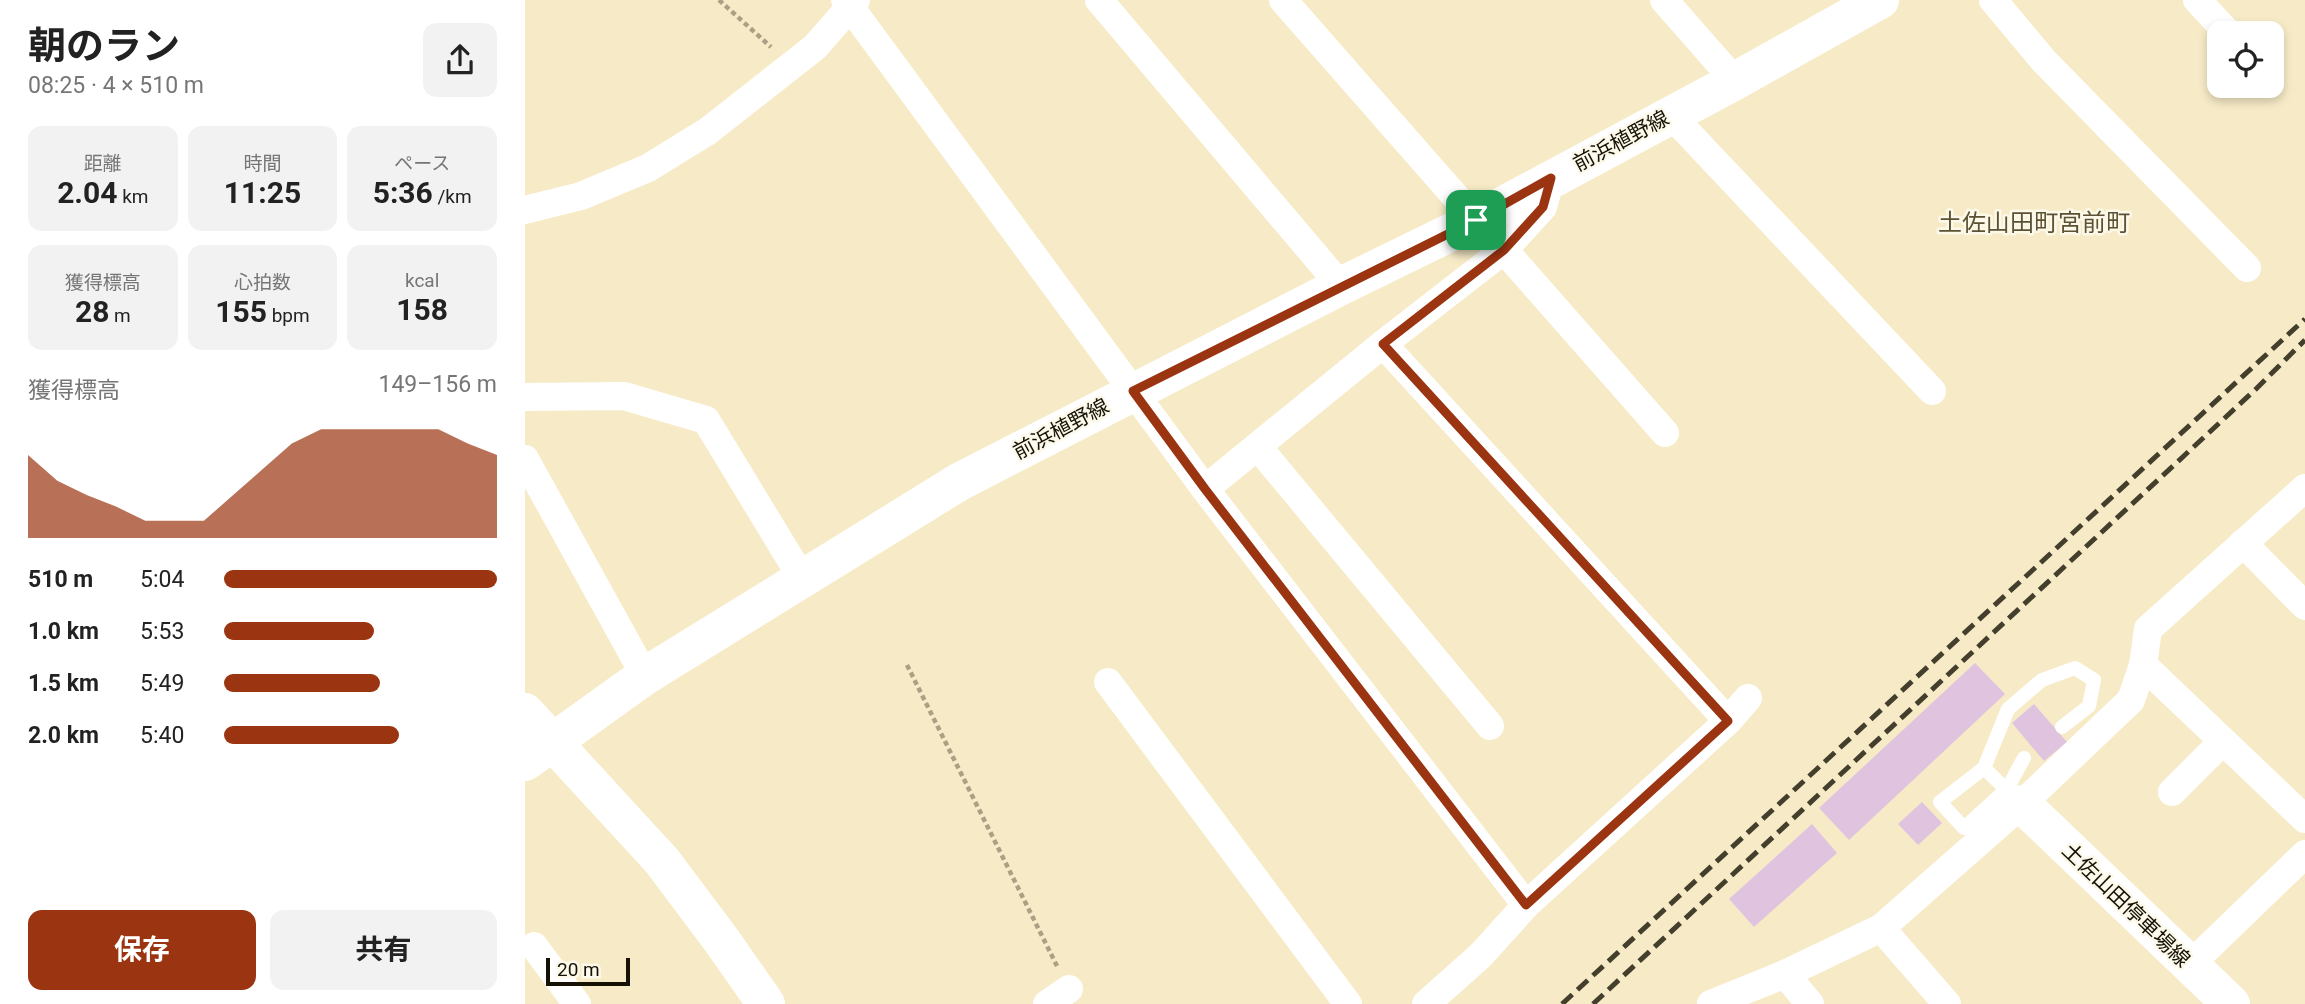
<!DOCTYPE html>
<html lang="ja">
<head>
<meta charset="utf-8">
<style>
  :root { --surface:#fff; --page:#f2f2f2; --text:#222; --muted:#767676; --accent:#9b3411 }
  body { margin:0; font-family:Roboto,"Noto Sans JP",sans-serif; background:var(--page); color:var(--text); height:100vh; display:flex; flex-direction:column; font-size:26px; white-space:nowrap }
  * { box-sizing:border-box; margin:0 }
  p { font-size:23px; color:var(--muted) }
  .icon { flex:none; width:38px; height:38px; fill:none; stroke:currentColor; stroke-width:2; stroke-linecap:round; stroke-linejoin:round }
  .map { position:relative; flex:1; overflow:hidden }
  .drawer { display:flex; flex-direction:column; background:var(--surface); width:525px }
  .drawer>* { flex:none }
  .tools { position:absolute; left:1682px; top:21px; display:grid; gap:14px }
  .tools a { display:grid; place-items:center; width:77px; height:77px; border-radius:14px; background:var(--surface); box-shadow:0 4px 10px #0003; font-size:35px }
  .scale { position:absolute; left:21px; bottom:18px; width:84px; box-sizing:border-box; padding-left:7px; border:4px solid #151105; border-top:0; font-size:19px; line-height:24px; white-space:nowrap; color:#151105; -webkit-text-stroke:5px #fdf9ea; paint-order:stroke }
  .pin { position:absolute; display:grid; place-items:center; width:60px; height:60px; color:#fff; margin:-30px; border-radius:14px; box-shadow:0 4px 10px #0006 }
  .round { display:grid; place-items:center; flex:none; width:74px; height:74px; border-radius:14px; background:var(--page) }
  .overview { display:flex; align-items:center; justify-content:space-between; height:119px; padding:0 28px }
  h1 { font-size:38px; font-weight:700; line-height:52px }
  .metrics { display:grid; grid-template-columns:repeat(3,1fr); gap:10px; height:119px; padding:7px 28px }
  .metrics div { display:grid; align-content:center; border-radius:14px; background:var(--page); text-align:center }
  .metrics b { font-size:30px; font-weight:700 }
  .metrics small { font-size:19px; font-weight:400 }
  .metrics p { font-size:19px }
  .chart { height:196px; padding:14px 28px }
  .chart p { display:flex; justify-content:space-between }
  .chart svg { width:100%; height:126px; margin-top:7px; fill:var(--accent); opacity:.7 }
  .button { display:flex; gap:14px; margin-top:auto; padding:14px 28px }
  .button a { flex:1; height:80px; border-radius:14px; background:var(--accent); color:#fff; font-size:28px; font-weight:700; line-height:80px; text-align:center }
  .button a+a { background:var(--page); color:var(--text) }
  ul { padding:0 28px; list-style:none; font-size:23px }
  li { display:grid; grid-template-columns:112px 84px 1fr; align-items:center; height:52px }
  li i { height:18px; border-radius:9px; background:var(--accent) }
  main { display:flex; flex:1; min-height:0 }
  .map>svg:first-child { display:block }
  .building { fill:#e0c3df }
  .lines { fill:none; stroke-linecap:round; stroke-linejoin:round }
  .path { stroke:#aaa185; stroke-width:4.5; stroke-dasharray:5 3.5; stroke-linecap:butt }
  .lane { stroke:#fff; stroke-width:14 }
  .street { stroke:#fff; stroke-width:28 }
  .secondary { stroke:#fff; stroke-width:38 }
  .primary { stroke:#fff; stroke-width:38 }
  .rail { stroke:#443e2d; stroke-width:5; stroke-dasharray:14 7; stroke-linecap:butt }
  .route-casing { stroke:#fff; stroke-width:14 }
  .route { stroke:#9b3411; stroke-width:9 }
  .labels { text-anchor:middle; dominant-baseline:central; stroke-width:5; stroke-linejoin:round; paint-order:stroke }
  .street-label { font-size:21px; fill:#151105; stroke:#fdf9ea }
  .quarter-label { font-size:24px; fill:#5c5132; stroke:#fdf9ea }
</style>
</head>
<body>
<main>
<section class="drawer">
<div class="overview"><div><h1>朝のラン</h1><p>08:25 · 4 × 510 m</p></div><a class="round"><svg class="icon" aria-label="share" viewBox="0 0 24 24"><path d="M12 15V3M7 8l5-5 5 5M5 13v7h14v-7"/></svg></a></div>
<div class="metrics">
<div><p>距離</p><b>2.04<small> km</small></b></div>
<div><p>時間</p><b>11:25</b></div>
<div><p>ペース</p><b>5:36<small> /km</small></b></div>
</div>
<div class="metrics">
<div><p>獲得標高</p><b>28<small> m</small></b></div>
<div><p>心拍数</p><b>155<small> bpm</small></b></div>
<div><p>kcal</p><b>158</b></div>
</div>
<div class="chart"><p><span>獲得標高</span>149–156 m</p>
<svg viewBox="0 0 160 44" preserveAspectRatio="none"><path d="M0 44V15L10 24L20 29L30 33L40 38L50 38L60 38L70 29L80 20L90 11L100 6L110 6L120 6L130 6L140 6L150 11L160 15V44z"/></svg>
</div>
<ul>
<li><b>510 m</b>5:04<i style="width:100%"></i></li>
<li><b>1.0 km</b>5:53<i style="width:55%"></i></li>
<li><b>1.5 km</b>5:49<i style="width:57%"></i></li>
<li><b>2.0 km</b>5:40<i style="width:64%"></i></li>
</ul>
<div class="button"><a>保存</a><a>共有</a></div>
</section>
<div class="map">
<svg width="1780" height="1004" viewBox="0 0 1780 1004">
  <rect width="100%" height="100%" fill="#f7ebc7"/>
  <g class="building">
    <path d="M1450 663 1480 694 1324 840 1294 808Z"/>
    <path d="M1509 704 1542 742 1519 761 1487 723Z"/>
    <path d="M1397 802 1417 823 1393 845 1373 824Z"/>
    <path d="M1287 824 1312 853 1229 927 1204 899Z"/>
  </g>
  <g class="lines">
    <g class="path">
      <path d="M194 0 246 47"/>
      <path d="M382 665 532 966"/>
    </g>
    <g class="lane">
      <path d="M1499 758 1482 789 1439 828 1415 802 1459 768 1483 709 1517 680 1550 668 1569 680 1564 706 1537 727"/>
      <path d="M1459 768 1488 796"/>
    </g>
    <g class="street">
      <path d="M320 0 680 489 1001 905"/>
      <path d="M574 0 816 286"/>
      <path d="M758 0 951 220"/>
      <path d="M1139 0 1210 81"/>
      <path d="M1468 0 1519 61 1722 268"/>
      <path d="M1672 0 1703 33"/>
      <path d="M1146 115 1407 391"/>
      <path d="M0 210 56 196 123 168 183 131 290 47 331 0"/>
      <path d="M979 250 1140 433"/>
      <path d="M858 344 1203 721"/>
      <path d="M0 397 99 396 181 420 277 578"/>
      <path d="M733 447 965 726"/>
      <path d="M0 459 120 676"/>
      <path d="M680 489 858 344 979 250 1018 207 1026 178"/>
      <path d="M1718 543 1780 606"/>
      <path d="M1618 665 1780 819"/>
      <path d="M583 682 823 1004"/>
      <path d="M1647 792 1698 741"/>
      <path d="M1356 928 1422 1004"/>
      <path d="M9 946 52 1004"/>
      <path d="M1664 966 1780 854"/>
      <path d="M1260 974 1285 1004"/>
      <path d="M522 1004 544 989"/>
      <path d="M901 1004 956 955 1001 905 1203 721 1223 698"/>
      <path d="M1186 1004 1260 974 1356 928 1497 804 1606 700 1618 665 1623 629 1780 488"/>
    </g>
    <g class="secondary">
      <path d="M0 712 137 861 197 941 241 1004"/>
      <path d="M1497 804 1706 1004"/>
    </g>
    <path class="primary" d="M0 762 120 676 434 482 816 286 951 220 1210 81 1355 0"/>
    <g class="rail">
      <path d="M1037 1004 1780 319"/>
      <path d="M1068 1004 1731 389 1780 340"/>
    </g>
  </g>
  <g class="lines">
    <g class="route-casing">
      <path id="route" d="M1026 178 1018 207 979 250 858 344 1203 721 1001 905 680 489 608 391 951 220Z"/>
    </g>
    <use href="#route" class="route"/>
  </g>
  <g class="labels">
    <g class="street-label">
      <text transform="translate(1096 141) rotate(-28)">前浜植野線</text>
      <text transform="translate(536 429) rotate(-28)">前浜植野線</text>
      <text transform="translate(1601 905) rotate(44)">土佐山田停車場線</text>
    </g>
    <g class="quarter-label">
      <text x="1509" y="223">土佐山田町宮前町</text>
    </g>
  </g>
</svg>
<div class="tools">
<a><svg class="icon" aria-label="locate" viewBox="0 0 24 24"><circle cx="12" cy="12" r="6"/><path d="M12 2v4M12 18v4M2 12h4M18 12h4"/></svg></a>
</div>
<div class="scale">20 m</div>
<div class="pin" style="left:951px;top:220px;background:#1e9e55"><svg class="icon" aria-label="arrive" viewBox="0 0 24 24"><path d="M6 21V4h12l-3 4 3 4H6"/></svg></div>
</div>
</main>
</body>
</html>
